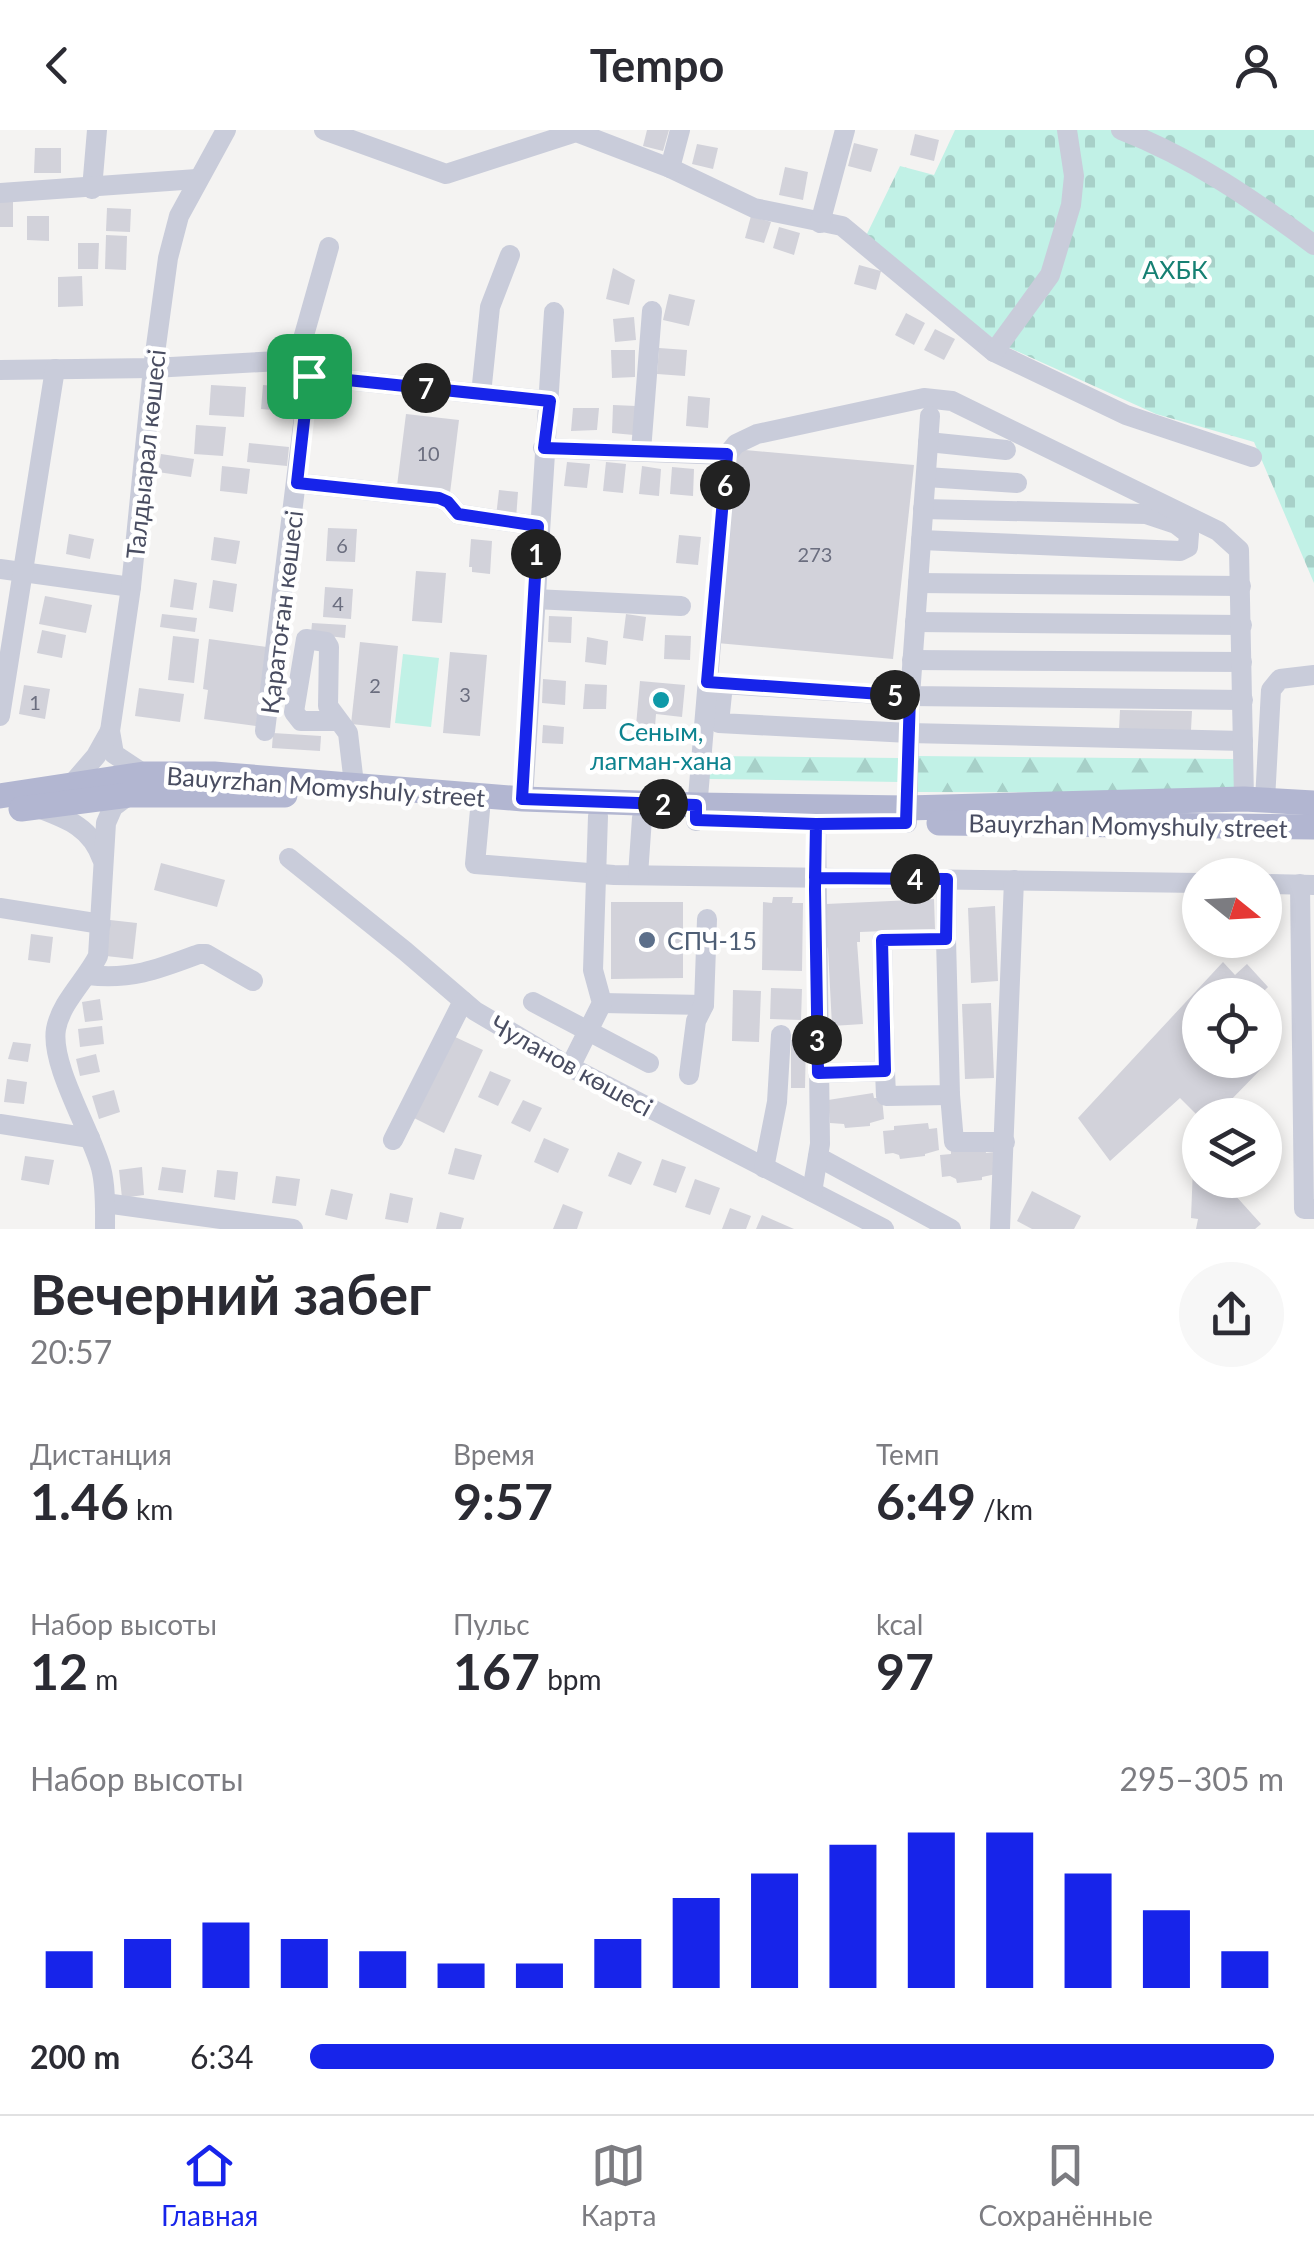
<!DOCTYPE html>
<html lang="ru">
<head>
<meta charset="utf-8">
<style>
  :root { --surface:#fff; --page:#f7f7f7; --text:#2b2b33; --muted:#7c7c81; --line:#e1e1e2; --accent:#1724ea }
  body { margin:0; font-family:Lato,sans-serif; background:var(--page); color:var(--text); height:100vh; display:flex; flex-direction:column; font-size:38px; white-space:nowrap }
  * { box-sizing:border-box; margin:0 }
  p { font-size:32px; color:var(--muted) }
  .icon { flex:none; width:55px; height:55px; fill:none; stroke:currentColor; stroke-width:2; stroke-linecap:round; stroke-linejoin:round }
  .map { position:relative; height:1099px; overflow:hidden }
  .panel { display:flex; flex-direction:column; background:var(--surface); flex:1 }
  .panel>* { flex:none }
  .needle { width:65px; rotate:108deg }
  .controls { position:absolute; left:1182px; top:728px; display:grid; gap:20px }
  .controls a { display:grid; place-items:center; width:100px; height:100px; border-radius:50%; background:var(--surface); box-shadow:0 5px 15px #0003; font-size:50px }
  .pin { position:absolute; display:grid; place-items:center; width:85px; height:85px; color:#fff; margin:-42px; border-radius:20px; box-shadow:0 5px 15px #0006 }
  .km { position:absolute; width:50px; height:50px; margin:-25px; border-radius:50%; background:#222; color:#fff; font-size:28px; line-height:50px; text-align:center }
  .round { display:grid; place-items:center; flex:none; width:105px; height:105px; border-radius:52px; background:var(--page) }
  .overview { display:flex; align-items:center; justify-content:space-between; height:170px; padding:0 30px }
  h1 { font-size:55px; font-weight:700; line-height:75px }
  .metrics { display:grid; grid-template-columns:repeat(3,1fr); gap:15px; height:170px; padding:10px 30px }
  .metrics div { display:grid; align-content:center }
  .metrics b { font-size:50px; font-weight:700 }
  .metrics small { font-size:28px; font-weight:400 }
  .metrics p { font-size:28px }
  .chart { height:280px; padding:20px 30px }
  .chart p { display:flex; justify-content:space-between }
  .chart svg { width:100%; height:180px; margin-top:10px; stroke:var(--accent); stroke-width:6 }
  ul { padding:0 30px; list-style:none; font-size:32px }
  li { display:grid; grid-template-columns:160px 120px 1fr; align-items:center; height:75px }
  li i { height:25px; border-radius:12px; background:var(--accent) }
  header { display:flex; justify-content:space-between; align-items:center; height:130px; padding:0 30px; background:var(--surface); font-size:45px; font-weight:700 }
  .tabs { display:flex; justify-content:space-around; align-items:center; height:140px; border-top:2px solid var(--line); background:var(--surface); font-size:28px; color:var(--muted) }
  .tabs a { display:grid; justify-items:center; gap:5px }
  .tabs .current { color:var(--accent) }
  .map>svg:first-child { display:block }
  .forest { fill:url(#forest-firs) }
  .cemetery { fill:url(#cemetery-stones) }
  .park { fill:#c1f1e6 }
  .building { fill:#d2d2da }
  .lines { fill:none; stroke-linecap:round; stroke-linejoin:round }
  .minor { stroke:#c9ccda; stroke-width:20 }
  .major { stroke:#b2b6d1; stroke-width:25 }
  .route-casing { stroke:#fff; stroke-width:20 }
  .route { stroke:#1724ea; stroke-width:12 }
  .culture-dot { fill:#0f9aa8; stroke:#fff; stroke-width:4 }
  .service-dot { fill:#5c6f8a; stroke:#fff; stroke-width:4 }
  .labels { text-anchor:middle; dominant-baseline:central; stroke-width:9; stroke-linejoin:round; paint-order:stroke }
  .number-label { font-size:20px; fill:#6b6e7f }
  .park-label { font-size:25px; fill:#168073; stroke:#fff }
  .street-label { font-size:25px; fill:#494d61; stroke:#fff }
  .culture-label { font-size:25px; fill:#0d838f; stroke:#fff }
  .service-label { font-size:25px; fill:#4e5e75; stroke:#fff; text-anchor:start }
</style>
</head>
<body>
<header><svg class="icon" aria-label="back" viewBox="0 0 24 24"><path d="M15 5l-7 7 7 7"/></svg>Tempo<svg class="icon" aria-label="person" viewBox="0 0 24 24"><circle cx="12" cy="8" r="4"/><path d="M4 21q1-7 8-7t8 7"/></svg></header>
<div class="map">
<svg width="1314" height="1099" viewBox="0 0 1314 1099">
  <defs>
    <pattern id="forest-firs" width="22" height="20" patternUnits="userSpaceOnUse" patternTransform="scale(2.5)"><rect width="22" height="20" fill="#c1f1e6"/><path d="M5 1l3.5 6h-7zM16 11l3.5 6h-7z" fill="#a7d0c8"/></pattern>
    <pattern id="cemetery-stones" width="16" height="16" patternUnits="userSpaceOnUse" patternTransform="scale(2.5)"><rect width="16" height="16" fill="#c1f1e6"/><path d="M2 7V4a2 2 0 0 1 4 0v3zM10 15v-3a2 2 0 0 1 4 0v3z" fill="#a7d0c8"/></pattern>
  </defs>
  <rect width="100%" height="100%" fill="#f4f3f2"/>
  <g class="forest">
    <path d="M708 626 899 628V652L709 649Z"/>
    <path d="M918 626 1234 629 1235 663 917 662Z"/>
  </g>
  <path class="cemetery" d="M955 0H1314V453L1254 312 1156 284 1001 214 863 112 900 36 934 45Z"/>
  <path class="park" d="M403 524 439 528 431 597 395 593Z"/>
  <g class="building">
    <path d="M647 0H669L663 21 643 16Z"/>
    <path d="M915 4 939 10 934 31 910 25Z"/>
    <path d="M854 13 878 19 871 42 848 36Z"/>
    <path d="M697 14 718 18 713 39 692 34Z"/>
    <path d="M35 18H61V43H34Z"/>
    <path d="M785 37 808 42 803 70 779 65Z"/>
    <rect x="0" y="72" width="13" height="25"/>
    <path d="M107 78 131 79 130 102 106 101Z"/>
    <path d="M27 86H49V111L27 110Z"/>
    <path d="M751 86 771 92 764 113 745 108Z"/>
    <path d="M779 97 800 103 794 125 773 118Z"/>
    <path d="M106 105 127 106 126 140 105 139Z"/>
    <path d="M78 113H99L98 139H78Z"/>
    <path d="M859 135 881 141 876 160 854 154Z"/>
    <path d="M613 138 635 150 629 175 606 169Z"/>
    <path d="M82 146 83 176 58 177V147Z"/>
    <path d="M669 164 695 170 689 196 663 190Z"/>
    <path d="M906 183 925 193 914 215 895 205Z"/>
    <path d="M634 187 636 210 615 212 613 189Z"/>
    <path d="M935 199 955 209 944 230 924 220Z"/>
    <path d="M659 218 687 220 685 246 657 244Z"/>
    <path d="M611 220H635V247L612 248Z"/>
    <path d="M211 255 246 257 244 287 209 285Z"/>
    <path d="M263 255 287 257 285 281 261 279Z"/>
    <path d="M688 266 710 268 708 298 686 296Z"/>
    <path d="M613 275 636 276 634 305 612 303Z"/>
    <path d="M573 278H599L597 300 571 301Z"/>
    <path d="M406 284 459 290 450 363 397 356Z"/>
    <path d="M196 295 226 297 223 326 194 324Z"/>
    <path d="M249 313 289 317 287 336 247 332Z"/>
    <path d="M734 319 914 335 893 529 717 513Z"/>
    <path d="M161 324 194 329 191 347 158 342Z"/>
    <path d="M567 332 590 334 587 358 564 356Z"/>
    <path d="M606 332 626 334 623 363 603 361Z"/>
    <path d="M222 336 250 339 247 364 220 361Z"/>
    <path d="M642 336 661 339 659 366 639 364Z"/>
    <path d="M672 337 694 339 693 366 670 364Z"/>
    <path d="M499 360 518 362 516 389 496 387Z"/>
    <path d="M328 398 357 399 355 432 326 431Z"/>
    <path d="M69 404 94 409 90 429 66 424Z"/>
    <path d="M679 405 701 407 698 435 676 433Z"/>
    <path d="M214 407 240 411 236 434 211 430Z"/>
    <path d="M471 409 492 411 490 444 472 442V437H469Z"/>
    <path d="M416 441 446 443 442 493 412 491Z"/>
    <path d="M174 449 197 453 193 480 170 477Z"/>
    <path d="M213 450 237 454 233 482 209 478Z"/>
    <path d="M325 457 353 459 351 489 323 487Z"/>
    <path d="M45 466 92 475 86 503 39 494Z"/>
    <path d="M162 484 197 488 195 502 160 497Z"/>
    <path d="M626 484 646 487 643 511 623 508Z"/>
    <path d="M549 486 572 487 571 513 548 512Z"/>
    <path d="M312 493 346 495 345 508 311 504Z"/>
    <path d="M42 500 66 505 62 528 37 523Z"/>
    <path d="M665 505 691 506 690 530 664 529Z"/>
    <path d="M173 506 199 509 194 553 168 550Z"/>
    <path d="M587 507 608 511 606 535 585 532Z"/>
    <path d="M209 509 267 517 256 596 204 589 208 560 203 559Z"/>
    <path d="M360 512 398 516 390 598 351 594Z"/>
    <path d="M450 522 487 525 480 606 443 603Z"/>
    <path d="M543 549 566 551 565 575 542 573Z"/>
    <path d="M640 551 685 555 682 587 656 584 654 609 635 607Z"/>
    <path d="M585 554 607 555 606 579H583Z"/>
    <path d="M24 555 50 559 45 589 19 584Z"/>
    <path d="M139 558 184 564 180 592 135 586Z"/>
    <path d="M1120 580 1192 581 1191 600H1119Z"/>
    <path d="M543 595 564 597 563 614 542 613Z"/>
    <path d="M273 603 321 606 320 621 272 618Z"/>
    <path d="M161 733 225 750 217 777 154 760Z"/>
    <path d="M773 767H793L792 773H803L802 841 762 840 763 772 772 773Z"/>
    <path d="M934 769 935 799 860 802V812H857L863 894 832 896 828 819 824 810 826 774Z"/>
    <path d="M611 772H683V848L611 849Z"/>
    <path d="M995 776 998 851 971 853 968 778Z"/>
    <path d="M110 790 137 793 133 829 106 826Z"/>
    <path d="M31 804 53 807 50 833 28 830Z"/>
    <path d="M1223 832 1235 845 1247 834 1268 857 1260 865H1200V930H1261L1265 935 1226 975 1235 985H1200V988L1180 968 1110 1031 1078 988Z"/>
    <path d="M771 858 802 859 801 890 770 889Z"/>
    <path d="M733 860 761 861 759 912 732 911Z"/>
    <path d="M100 869 103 890 85 892 82 872Z"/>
    <path d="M991 873 994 948 965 949 962 874Z"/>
    <path d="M102 896 104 914 80 917 78 899Z"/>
    <path d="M453 906 483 920 444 1003 414 988Z"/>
    <path d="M791 910H806L805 958H791Z"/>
    <path d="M13 912 31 914 28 932 8 929Z"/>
    <path d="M96 924 100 942 80 946 76 929Z"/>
    <path d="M490 941 511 950 498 976 478 967Z"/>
    <path d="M7 949 27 952 24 974 4 972Z"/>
    <path d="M114 960 120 982 99 989 92 966Z"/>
    <path d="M873 963 874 968H882L884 989 870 993V996L845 998 844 994 830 993 828 970Z"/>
    <path d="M523 970 542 978 530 1002 511 993Z"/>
    <path d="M928 993 929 999 937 998 939 1020 925 1024V1026L900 1029 899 1025 893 1023 885 1024 883 1001 894 1000V996Z"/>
    <path d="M544 1008 569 1019 558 1043 534 1032Z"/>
    <path d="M1194 1011 1200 1012V1050H1230L1225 1054 1261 1094 1255 1099H1196L1198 1089 1191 1088Z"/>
    <path d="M985 1017 986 1023 994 1022 996 1044 982 1047V1050L957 1053 956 1049 950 1046 942 1047 940 1025 951 1024V1020Z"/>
    <path d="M455 1018 482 1025 474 1050 448 1044Z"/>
    <path d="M618 1022 642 1032 631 1055 608 1046Z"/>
    <path d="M25 1026 54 1030 49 1055 21 1050Z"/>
    <path d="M662 1029 686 1037 676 1063 653 1055Z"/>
    <path d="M142 1037 144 1065 122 1068 119 1040Z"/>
    <path d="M162 1037 186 1040 183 1063 158 1060Z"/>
    <path d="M217 1040 238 1042 235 1070 214 1067Z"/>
    <path d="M276 1046 300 1049 296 1076 272 1073Z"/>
    <path d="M695 1049 720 1058 710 1085 685 1077Z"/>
    <path d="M331 1059 353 1064 347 1090 325 1085Z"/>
    <path d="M1032 1061 1081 1086 1074 1099H1032L1017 1091Z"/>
    <path d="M390 1063 413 1068 408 1093 385 1089Z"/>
    <path d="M563 1074 583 1082 577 1099H553Z"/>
    <path d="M730 1078 751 1086 746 1099H722Z"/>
    <path d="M440 1082 464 1088 461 1099H436Z"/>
    <path d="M762 1085 794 1099H756Z"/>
  </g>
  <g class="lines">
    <g class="minor">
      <path d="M324 0 446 44 576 2 670 38 754 78 842 96 994 222 1126 285 1252 327"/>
      <path d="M1121 0C1191 27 1254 70 1314 115"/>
      <path d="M670 38 680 0"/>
      <path d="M92 59 97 0"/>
      <path d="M0 63 197 49"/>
      <path d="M820 93 845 0"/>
      <path d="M994 222 1050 145 1071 75 1074 46 1067 0"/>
      <path d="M297 230 329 117"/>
      <path d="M0 240 153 238 297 230 309 246"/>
      <path d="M481 264 490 177 510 125"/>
      <path d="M928 312 1006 320"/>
      <path d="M543 318 727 325"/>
      <path d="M641 321 652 181"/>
      <path d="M926 347 1017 353"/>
      <path d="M297 353 439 368 448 372 458 384 538 396"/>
      <path d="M921 410 1180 421 1188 417 1189 404 1176 394 1146 384 923 379"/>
      <path d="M0 439 131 457"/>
      <path d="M918 453 1241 456"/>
      <path d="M534 469 681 476"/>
      <path d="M915 492 1242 495"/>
      <path d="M912 530 1242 532"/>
      <path d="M1243 570 910 566 723 554 719 593 909 603 1243 611"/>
      <path d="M0 586 55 239"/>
      <path d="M336 591H301L294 582 306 509 326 512 329 517 328 576 348 603 354 654"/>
      <path d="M265 601 309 246 550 271"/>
      <path d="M144 644 114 624 110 601 131 457 153 238 168 128 179 86 226 0"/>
      <path d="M72 654 96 626 110 601"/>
      <path d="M523 669 554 182"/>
      <path d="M1265 670 1271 560 1280 549 1314 545"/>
      <path d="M38 678C67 689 91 697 102 729"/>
      <path d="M480 680 475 734 614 745 1200 753"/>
      <path d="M696 691 727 325 736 314 757 304 924 268 952 271 1218 401 1239 420 1244 669"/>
      <path d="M907 693 910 566 930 286"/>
      <path d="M289 728 405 821 475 881 570 937 884 1099"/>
      <path d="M638 745 642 688"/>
      <path d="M1265 754 1314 755"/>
      <path d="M1300 754 1304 1079H1314"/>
      <path d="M0 778 101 794"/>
      <path d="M946 809 947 749"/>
      <path d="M88 845C132 850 159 839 199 824H206L253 851"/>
      <path d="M533 872 649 933"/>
      <path d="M602 873 704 875"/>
      <path d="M570 937 602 873 593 840 598 686"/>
      <path d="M818 943 885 941 882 810 946 809 950 965 886 966 885 941"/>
      <path d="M689 945 696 891 704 875 707 789"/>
      <path d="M950 965 954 1012H1005"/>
      <path d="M0 994 90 1008"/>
      <path d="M393 1010 463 871"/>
      <path d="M818 1027 951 1099"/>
      <path d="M764 1038 777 972 781 905"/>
      <path d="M812 1062 820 1014 816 693"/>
      <path d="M105 1073 293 1099"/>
      <path d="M105 1099C105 1079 106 1057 101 1038 91 1001 50 935 56 899 61 872 86 850 98 826L106 693 113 677 129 665"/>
      <path d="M1000 1099 1014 750"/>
    </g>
    <g class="major">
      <path d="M0 666 144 644H214L523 669 696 675 907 678 1244 669 1314 673"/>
      <path d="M21 679 129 665H285"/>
      <path d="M939 693 1314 697"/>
    </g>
  </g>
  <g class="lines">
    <g class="route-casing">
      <path id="route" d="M309 246 297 353 439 368 448 372 458 384 538 396 522 669 696 675V690L816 694 815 759 818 943 885 941 882 810 946 809 947 749 815 748 816 694 906 693 910 566 707 552 727 324 544 318 550 271 309 246"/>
    </g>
    <use href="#route" class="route"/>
  </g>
  <circle class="culture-dot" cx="661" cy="570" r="10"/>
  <circle class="service-dot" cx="647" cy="810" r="10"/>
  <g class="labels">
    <g class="number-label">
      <text x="428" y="323">10</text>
      <text x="342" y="415">6</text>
      <text x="815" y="424">273</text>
      <text x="338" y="473">4</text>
      <text x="375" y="555">2</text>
      <text x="465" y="564">3</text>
      <text x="35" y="572">1</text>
    </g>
    <g class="park-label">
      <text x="1175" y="139">АХБК</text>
    </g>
    <g class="street-label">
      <text transform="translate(145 324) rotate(-84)">Талдыарал көшесі</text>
      <text transform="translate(281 482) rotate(-83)">Қаратоған көшесі</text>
      <text transform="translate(326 656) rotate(4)">Bauyrzhan Momyshuly street</text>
      <text transform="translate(1128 695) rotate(1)">Bauyrzhan Momyshuly street</text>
      <text transform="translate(572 935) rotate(29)">Чуланов көшесі</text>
    </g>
    <g class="culture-label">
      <text x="661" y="601">Сеным,<tspan x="661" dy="29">лагман-хана</tspan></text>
    </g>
    <g class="service-label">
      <text x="667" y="810">СПЧ-15</text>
    </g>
  </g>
</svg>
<div class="controls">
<a><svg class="needle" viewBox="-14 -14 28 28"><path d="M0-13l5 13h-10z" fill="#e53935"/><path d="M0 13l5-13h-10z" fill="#7c7c81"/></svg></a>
<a><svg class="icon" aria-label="locate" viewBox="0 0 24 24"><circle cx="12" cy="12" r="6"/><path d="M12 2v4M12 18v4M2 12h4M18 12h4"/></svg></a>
<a><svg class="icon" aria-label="layers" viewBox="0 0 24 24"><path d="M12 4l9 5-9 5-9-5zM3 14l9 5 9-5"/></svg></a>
</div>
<div class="pin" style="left:309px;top:246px;background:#1e9e55"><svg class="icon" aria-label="arrive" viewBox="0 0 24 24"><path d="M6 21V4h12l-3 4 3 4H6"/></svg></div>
<b class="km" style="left:536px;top:424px">1</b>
<b class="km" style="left:663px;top:674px">2</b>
<b class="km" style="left:817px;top:910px">3</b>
<b class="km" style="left:915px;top:749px">4</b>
<b class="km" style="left:895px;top:565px">5</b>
<b class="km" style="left:725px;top:355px">6</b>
<b class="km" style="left:426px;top:258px">7</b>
</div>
<section class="panel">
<div class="overview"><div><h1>Вечерний забег</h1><p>20:57</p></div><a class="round"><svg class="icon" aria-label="share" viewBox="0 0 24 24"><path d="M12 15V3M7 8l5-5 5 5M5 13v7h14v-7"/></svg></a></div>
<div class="metrics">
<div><p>Дистанция</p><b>1.46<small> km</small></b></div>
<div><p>Время</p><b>9:57</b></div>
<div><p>Темп</p><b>6:49<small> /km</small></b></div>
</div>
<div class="metrics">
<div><p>Набор высоты</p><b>12<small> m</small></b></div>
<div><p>Пульс</p><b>167<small> bpm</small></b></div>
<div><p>kcal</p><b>97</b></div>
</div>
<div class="chart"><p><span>Набор высоты</span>295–305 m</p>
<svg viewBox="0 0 160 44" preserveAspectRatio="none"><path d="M5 44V35M15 44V32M25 44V28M35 44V32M45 44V35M55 44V38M65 44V38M75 44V32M85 44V22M95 44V16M105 44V9M115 44V6M125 44V6M135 44V16M145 44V25M155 44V35"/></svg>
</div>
<ul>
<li><b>200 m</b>6:34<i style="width:99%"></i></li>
</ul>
</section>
<nav class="tabs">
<a class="current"><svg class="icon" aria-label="home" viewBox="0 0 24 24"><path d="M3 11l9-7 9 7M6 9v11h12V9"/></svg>Главная</a>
<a><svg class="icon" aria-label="map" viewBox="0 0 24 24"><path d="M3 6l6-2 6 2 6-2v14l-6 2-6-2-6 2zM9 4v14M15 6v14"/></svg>Карта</a>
<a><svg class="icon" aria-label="saved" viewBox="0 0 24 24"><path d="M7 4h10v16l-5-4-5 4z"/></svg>Сохранённые</a>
</nav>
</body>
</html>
